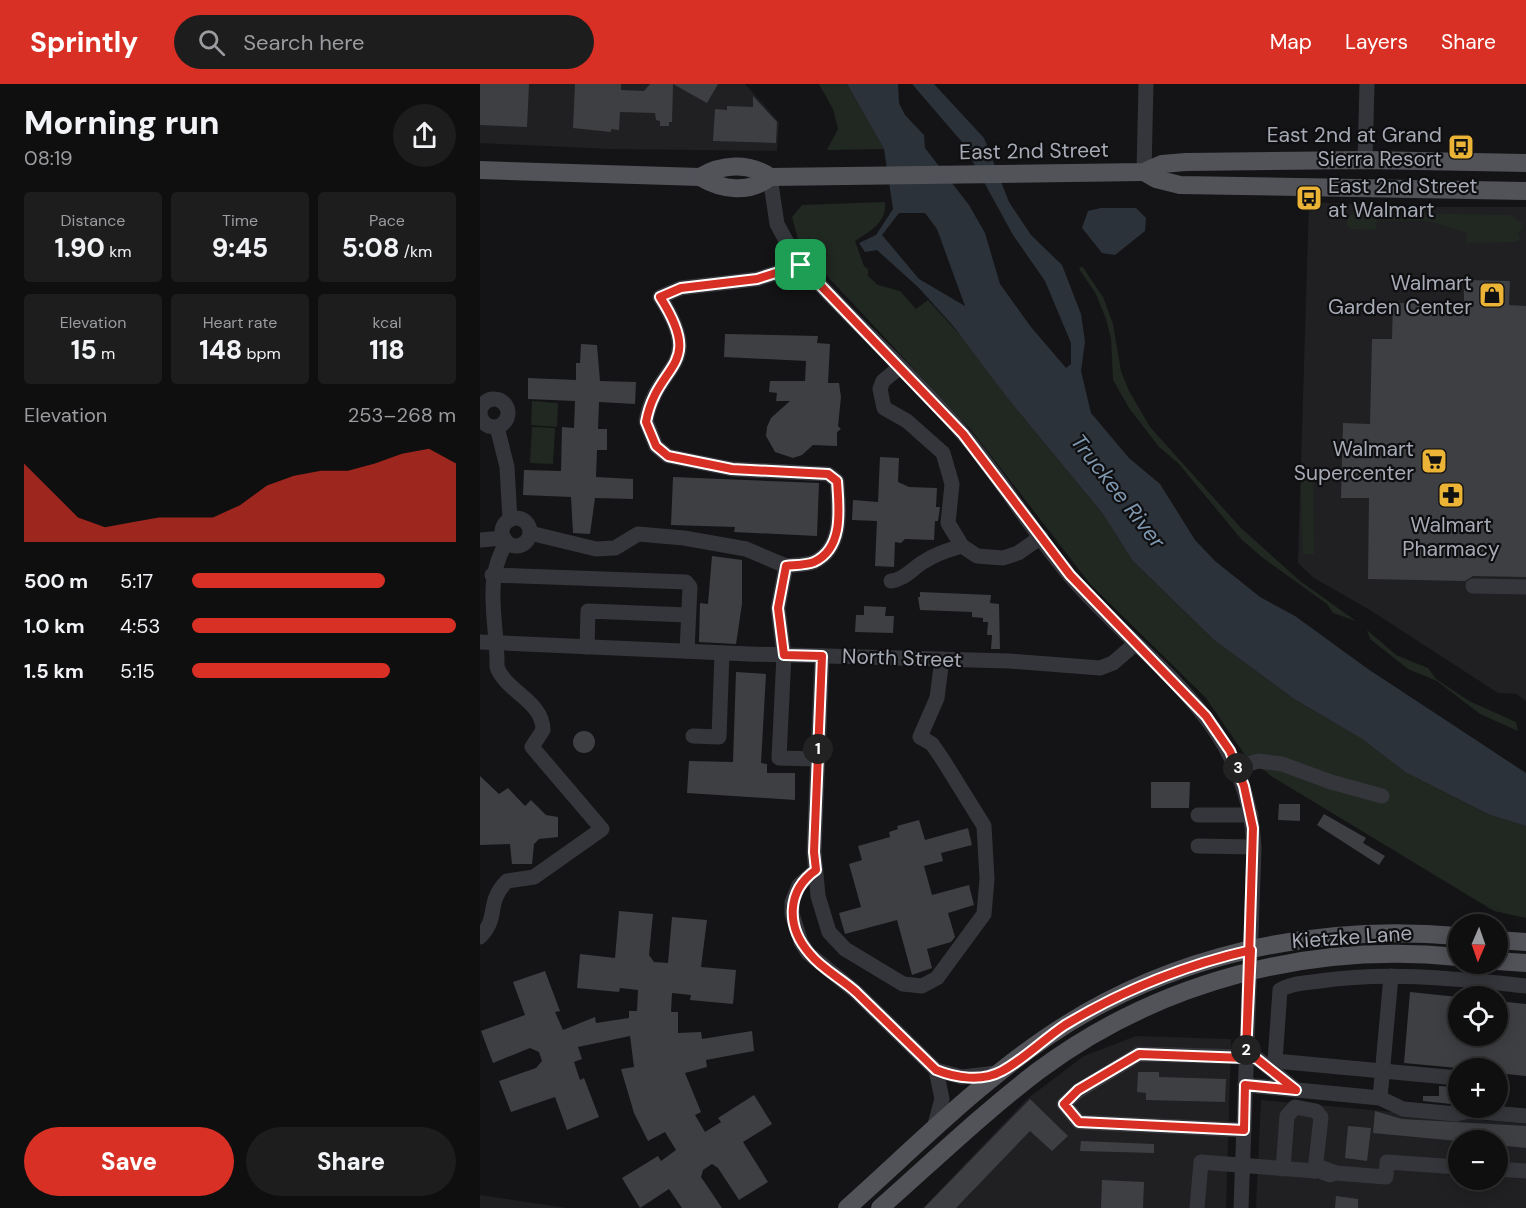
<!DOCTYPE html>
<html lang="en">
<head>
<meta charset="utf-8">
<style>
  :root { --surface:#0f0f10; --page:#1d1d1e; --text:#f1f3f6; --muted:#9b9c9f; --line:#2f2f30; --accent:#d93025 }
  body { margin:0; font-family:"DM Sans",sans-serif; background:var(--page); color:var(--text); height:100vh; display:flex; flex-direction:column; font-size:22px; white-space:nowrap }
  * { box-sizing:border-box; margin:0 }
  p { font-size:20px; color:var(--muted) }
  .icon { flex:none; width:33px; height:33px; fill:none; stroke:currentColor; stroke-width:2; stroke-linecap:round; stroke-linejoin:round }
  .map { position:relative; flex:1; overflow:hidden }
  .sheet { display:flex; flex-direction:column; background:var(--surface); width:480px }
  .sheet>* { flex:none }
  .needle { width:39px; rotate:182deg }
  .buttons { position:absolute; left:968px; top:830px; display:grid; gap:12px }
  .buttons a { display:grid; place-items:center; width:60px; height:60px; border-radius:50%; background:var(--surface); box-shadow:0 3px 15px #0003,0 0 0 2px var(--line); font-size:30px }
  .pin { position:absolute; display:grid; place-items:center; width:51px; height:51px; color:#fff; margin:-26px; border-radius:12px; box-shadow:0 3px 9px #0006 }
  .km { position:absolute; width:30px; height:30px; margin:-15px; border-radius:50%; background:#222; color:#fff; font-size:16px; line-height:30px; text-align:center }
  .round { display:grid; place-items:center; flex:none; width:63px; height:63px; border-radius:32px; background:var(--page) }
  .summary { display:flex; align-items:center; justify-content:space-between; height:102px; padding:0 24px }
  h1 { font-size:33px; font-weight:800; line-height:45px }
  .stats { display:grid; grid-template-columns:repeat(3,1fr); gap:9px; height:102px; padding:6px 24px }
  .stats div { display:grid; align-content:center; border-radius:6px; background:var(--page); text-align:center }
  .stats b { font-size:26px; font-weight:800 }
  .stats small { font-size:16px; font-weight:400 }
  .stats p { font-size:16px }
  .chart { height:168px; padding:12px 24px }
  .chart p { display:flex; justify-content:space-between }
  .chart svg { width:100%; height:108px; margin-top:6px; fill:var(--accent); opacity:.7 }
  .action { display:flex; gap:12px; margin-top:auto; padding:12px 24px }
  .action a { flex:1; height:69px; border-radius:36px; background:var(--accent); color:#fff; font-size:24px; font-weight:800; line-height:69px; text-align:center }
  .action a+a { background:var(--page); color:var(--text) }
  ul { padding:0 24px; list-style:none; font-size:20px }
  li { display:grid; grid-template-columns:96px 72px 1fr; align-items:center; height:45px }
  li i { height:15px; border-radius:8px; background:var(--accent) }
  header { display:flex; align-items:center; gap:36px; box-sizing:border-box; height:84px; padding:0 30px; background:var(--accent); color:#fff }
  header strong { font-size:28px }
  nav { display:flex; gap:33px; margin-inline-start:auto; font-size:21px }
  .search { width:420px; height:54px; background:var(--page); display:flex; align-items:center; gap:15px; box-sizing:border-box; padding:0 21px; border-radius:33px; color:var(--muted); font-size:22px }
  main { display:flex; flex:1; min-height:0 }
  .map>svg:first-child { display:block }
  .built { fill:#202023; fill-rule:evenodd }
  .green { fill:#202821 }
  .water { fill:#2b3239; fill-rule:evenodd }
  .building { fill:#3e3f43 }
  .lines { fill:none; stroke-linecap:round; stroke-linejoin:round }
  .minor { stroke:#35363b; stroke-width:15 }
  .major { stroke:#515359; stroke-width:18 }
  .route-casing { stroke:#fff; stroke-width:12 }
  .route { stroke:#d93025; stroke-width:8 }
  .labels { text-anchor:middle; dominant-baseline:central; stroke-width:4.5; stroke-linejoin:round; paint-order:stroke }
  .poi-label { font-size:21px; fill:#a6aab5; stroke:#0f0f11; text-anchor:end }
  .street-label { font-size:21px; fill:#a6aab5; stroke:#0f0f11 }
  .water-label { font-size:22px; font-style:italic; fill:#7e97af; stroke:#0f0f11 }
</style>
</head>
<body>
<header>
<strong>Sprintly</strong>
<div class="search"><svg class="icon" aria-label="search" viewBox="0 0 24 24"><circle cx="10" cy="10" r="6"/><path d="M15 15l6 6"/></svg>Search here</div>
<nav><a>Map</a><a>Layers</a><a>Share</a></nav>
</header>
<main>
<section class="sheet">
<div class="summary"><div><h1>Morning run</h1><p>08:19</p></div><a class="round"><svg class="icon" aria-label="share" viewBox="0 0 24 24"><path d="M12 15V3M7 8l5-5 5 5M5 13v7h14v-7"/></svg></a></div>
<div class="stats">
<div><p>Distance</p><b>1.90<small> km</small></b></div>
<div><p>Time</p><b>9:45</b></div>
<div><p>Pace</p><b>5:08<small> /km</small></b></div>
</div>
<div class="stats">
<div><p>Elevation</p><b>15<small> m</small></b></div>
<div><p>Heart rate</p><b>148<small> bpm</small></b></div>
<div><p>kcal</p><b>118</b></div>
</div>
<div class="chart"><p><span>Elevation</span>253–268 m</p>
<svg viewBox="0 0 160 44" preserveAspectRatio="none"><path d="M0 44V12L10 23L20 34L30 38L40 36L50 34L60 34L70 34L80 29L90 21L100 17L110 15L120 15L130 12L140 8L150 6L160 12V44z"/></svg>
</div>
<ul>
<li><b>500 m</b>5:17<i style="width:73%"></i></li>
<li><b>1.0 km</b>4:53<i style="width:100%"></i></li>
<li><b>1.5 km</b>5:15<i style="width:75%"></i></li>
</ul>
<div class="action"><a>Save</a><a>Share</a></div>
</section>
<div class="map">
<svg width="1046" height="1124" viewBox="0 0 1046 1124">
  <rect width="100%" height="100%" fill="#141416"/>
  <g class="built">
    <path d="M0 0H265L299 38 297 67 129 65 0 59Z"/>
    <path d="M829 118 931 123H1046V617L1037 610 1018 609 890 526 834 494 818 479Z"/>
    <path d="M656 952 751 955 746 1124H443L547 1015 604 972Z"/>
    <path d="M781 1016 1046 1040V1124H776ZM978 1056H1017V1095H978Z"/>
    <path d="M0 1111 87 1124H0Z"/>
  </g>
  <g class="green">
    <path d="M339 0H367L404 65 347 66 358 45 353 25Z"/>
    <path d="M405 118C407 139 390 147 375 157L384 182 388 185V192L398 201 420 207 436 225 448 216 493 265 529 316 623 430 652 476 734 556 814 615 882 655 925 688 1010 731 1046 742V834L1014 827 791 692 765 671 726 614 611 501 492 347 320 163 312 133 322 121Z"/>
    <path d="M874 128 1030 131 1042 139 1043 144 1038 148 1040 156 1034 158 987 159V149L949 137 897 136 896 146 872 145 867 142V134Z"/>
    <path d="M602 182 623 213 633 240 641 287 649 307 670 343 761 444 820 497 876 537 853 529 847 520 783 474 762 456 698 379 679 363 649 324 633 296 631 254 626 235 616 210 599 185Z"/>
    <path d="M52 317 78 319 77 343 51 341Z"/>
    <path d="M52 343 75 344 73 380 50 379Z"/>
    <path d="M821 394H833L834 470H823Z"/>
    <path d="M887 546 916 571 948 584 956 595 989 617 1036 638 1038 647 1000 630 957 597 928 585 890 555Z"/>
  </g>
  <g class="water">
    <path d="M367 0H418L419 19 425 31 444 51 445 64 489 121 505 149 520 200 551 243 586 284 591 280V259L565 197 533 151 482 58 432 0H454L504 54 529 118 551 151 582 181 601 230 605 258 601 287 611 329 649 374 680 400 715 456 735 477 780 513 815 532 888 585 1046 689V742L1010 731 925 688 882 655 814 615 734 556 652 476 623 430 529 316 474 243 439 204 397 166 385 168 379 159 396 151 413 125 404 65ZM419 129H445L457 145 485 222 439 195 402 151Z"/>
    <path d="M621 124H656L666 134 665 147 635 171 622 169 602 144 608 127Z"/>
  </g>
  <g class="building">
    <path d="M0 0H49L47 43 0 41Z"/>
    <path d="M95 0H141V6L164 7 170 0H193L192 38H189V42H180V37L176 36 175 29 140 28 139 46 131 45V48L93 44Z"/>
    <path d="M193 0H238L227 19Z"/>
    <path d="M273 12 297 38 296 59 233 57 235 25 247 26V22L273 23Z"/>
    <path d="M984 196 1030 197 1029 221 1046 222V493L993 492 985 497 888 495 889 414H861L863 339 890 340 892 255H912L913 219 984 220Z"/>
    <path d="M245 250 338 252 337 259 350 260 348 299H359L361 313 358 342 361 345 357 348V362L333 361 322 371 313 374 295 368 286 352 287 343 291 334 310 317H296L297 309 289 308 290 297H325L326 277 244 273Z"/>
    <path d="M101 260 117 261 120 297 156 298 155 320 119 318 118 345H127V366H117L116 393 153 395V415L115 414 110 450 93 449 91 413 43 411 44 386 81 387 82 343 94 344 95 317 48 315V294L96 296V279H100Z"/>
    <path d="M400 373 419 374 418 398 429 403 457 404 456 423H460L458 437H455L454 456 425 455 421 459 415 458 414 483 395 482 397 437 372 436 373 416 398 418Z"/>
    <path d="M193 393 339 399 337 452 254 448 255 443 191 441Z"/>
    <path d="M232 472 262 476V520L256 560 219 558 220 519 228 520Z"/>
    <path d="M440 508 511 511 510 519 519 520 520 565H511L512 551H507L508 538H503V534L492 533V528L440 526 438 513H440Z"/>
    <path d="M384 522 406 523 405 532H414L413 549 375 548 376 531H384Z"/>
    <path d="M256 588 286 590 281 679 287 680V689H315V716L207 709 209 677 253 678Z"/>
    <circle cx="104" cy="658" r="11"/>
    <path d="M0 692 19 710 28 704 45 722 51 716 66 731 78 733V753L59 755 54 760 52 780H32L30 760 0 761Z"/>
    <path d="M671 698H710L709 724H671Z"/>
    <path d="M799 720H820V737L798 736Z"/>
    <path d="M844 730 886 754 883 759 905 772 899 781 837 741Z"/>
    <path d="M439 736 445 756 488 744 492 761 461 769 463 777 444 782 452 811 489 801 494 821 468 829 475 853 471 858 447 865 452 884 432 891 417 836 365 850 359 829 381 823 369 780 382 776 378 762 410 753 409 748 418 745 417 742Z"/>
    <path d="M139 827 173 830 169 871 174 878 188 879 192 833 227 836 221 883 256 886 253 920 210 916 211 911 192 909 191 928H198V949L221 948 222 955 272 947 274 967 226 976 227 983 205 989 221 1028 215 1031 225 1048 241 1038 238 1034 274 1011 292 1040 263 1058 288 1098 259 1116 238 1084 232 1080 223 1086 221 1093 242 1124H202L189 1105 160 1124 142 1094 178 1072 181 1077 196 1066 185 1048 168 1057 154 1029 141 985 154 983 150 952 98 963 102 975 94 978 100 996 104 994 119 1033 87 1046 75 1013 31 1028 19 997 56 984 62 977 59 968 50 964 13 979 1 947 45 931 33 898 65 887 80 927 75 928 83 946 115 933 116 939 149 934V927H157L158 906 140 904 139 908 97 904 100 870 135 874Z"/>
    <path d="M930 908 978 913V951H1017V917L1046 920V992L1017 989V984H978L924 979Z"/>
    <path d="M658 988H679V993L746 995 745 1018 666 1016V1009L657 1008Z"/>
    <path d="M959 1002 973 1003 971 1020 943 1017V1012H959Z"/>
    <path d="M550 1015 588 1052 572 1067 550 1047 476 1124H444Z"/>
    <path d="M895 1027 922 1035 1046 1042V1064L1017 1061V1056L978 1057 893 1049Z"/>
    <path d="M868 1042 891 1044 887 1077 865 1074Z"/>
    <path d="M601 1057 674 1060V1069L600 1067Z"/>
    <path d="M622 1096 664 1098 663 1124H621Z"/>
    <path d="M856 1112 878 1115V1124H855Z"/>
  </g>
  <g class="lines">
    <g class="minor">
      <path d="M885 76 887 0"/>
      <path d="M664 88 666 0"/>
      <path d="M290 93 297 140 315 173C368 235 431 288 484 351 522 396 552 447 590 492 666 581 770 635 774 766L761 1124"/>
      <path d="M321 181 277 195 201 204 180 213C226 285 177 277 166 337L176 362 188 372 252 385 348 390 357 397C359 425 364 464 334 478 326 481 314 481 306 482L298 524 304 571 299 674 337 675"/>
      <path d="M420 283 403 297 400 305 404 324 427 337 463 369 472 400 468 439 482 462 497 472 523 474 538 469 561 453"/>
      <circle cx="14" cy="329" r="14"/>
      <path d="M17 343 27 383 30 436"/>
      <circle cx="36" cy="448" r="14"/>
      <path d="M50 449 116 465 135 464 158 450 204 454 266 465 306 482"/>
      <path d="M0 456 24 454"/>
      <path d="M12 491 206 498 210 503 207 567"/>
      <path d="M411 497C426 495 432 484 445 477 457 469 469 466 482 462"/>
      <path d="M993 502 1046 503"/>
      <path d="M0 558 269 570 529 577 620 584 633 579 655 560"/>
      <path d="M107 563 108 527 208 531"/>
      <path d="M342 572 334 768 338 812 349 848 365 865 423 900 442 902 457 894 504 830 507 795 504 742 463 676 452 660 440 653 457 614 462 575"/>
      <path d="M213 652 239 653 242 569"/>
      <path d="M758 684 778 677 802 680 851 698 902 712"/>
      <path d="M718 731H771"/>
      <path d="M718 762 774 763"/>
      <path d="M336 786 319 801 312 818V830L321 858 328 869 376 908 456 986 482 993 517 989"/>
      <path d="M0 853C20 833 5 819 27 797L54 793 122 745 52 663 63 646C63 617 26 608 17 583 18 540 2 496 27 458"/>
      <path d="M766 970 778 975 816 1006"/>
      <path d="M978 994 795 977 800 906C811 899 826 899 840 897 909 887 977 895 1046 902"/>
      <path d="M765 1001 900 1014 923 1025 976 1030 989 1027 1046 1032"/>
      <path d="M900 1014 911 892"/>
      <path d="M454 1044 462 1015 456 986"/>
      <path d="M764 1046 599 1038 584 1020 598 1007 659 970 766 973"/>
      <path d="M803 1085 807 1032 815 1023 836 1027 841 1033 835 1087"/>
      <path d="M1017 1085 1046 1087"/>
      <path d="M856 1089 906 1093 907 1078 978 1083"/>
      <path d="M717 1124 721 1078 835 1087 843 1084 856 1089 850 1091 839 1087"/>
    </g>
    <g class="major">
      <path d="M0 86 220 93C241 80 269 78 290 93L664 88 682 80 706 78 885 76 1046 79"/>
      <path d="M664 88 676 95 700 101 1046 107"/>
      <path d="M220 93C242 106 269 110 290 93"/>
      <path d="M1017 856 1046 858"/>
      <path d="M1017 877 1046 879"/>
      <path d="M367 1124C432 1066 495 1002 567 953 687 871 835 839 978 852"/>
      <path d="M400 1124C452 1078 503 1029 558 987 679 897 829 858 978 873"/>
    </g>
  </g>
  <g class="lines">
    <g class="route-casing">
      <path id="route" d="M321 181 277 195 201 204 180 213C226 285 177 277 166 338L176 362 188 372 252 385 348 390 357 397C359 425 364 464 334 478 326 481 315 481 306 482L298 524 304 571 342 572 334 768 336 786C306 807 306 843 330 870 342 885 362 895 376 908 403 934 429 960 456 986 476 994 502 998 522 987 543 976 564 955 585 941 643 906 705 881 771 866L766 970V974L659 970 598 1006 584 1020 599 1038 764 1046 765 1001 816 1006 777 975 766 970 773 744 764 702 750 667 726 632 590 491 483 350 321 181"/>
    </g>
    <use href="#route" class="route"/>
  </g>
  <defs>
    <g id="bus-square" transform="scale(1.35)"><rect x="-9" y="-9" width="18" height="18" rx="4" fill="#ebb437" stroke="#0f0f11"/><path d="M-5-6H5V4H4V6H2V4H-2V6H-4V4H-5ZM-3.5-4V0h7V-4ZM-3.5 1.2v1.5H-2V1.2ZM2 1.2v1.5H3.5V1.2Z" fill="#111"/></g>
    <g id="shop-square" transform="scale(1.35)"><rect x="-9" y="-9" width="18" height="18" rx="4" fill="#ebb437" stroke="#0f0f11"/><path d="M-5-2.5h2.3a2.7 3.5 0 0 1 5.4 0H5L5.5 6h-11ZM-1.5-2.5h3a1.5 2.3 0 0 0-3 0Z" fill="#111"/></g>
    <g id="supermarket-square" transform="scale(1.35)"><rect x="-9" y="-9" width="18" height="18" rx="4" fill="#ebb437" stroke="#0f0f11"/><path d="M-6-5.5h2.5l.6 2H6L4.5 2H-2.5L-4.4-4H-6ZM-1.5 3.2a1.3 1.3 0 1 0 .1 0ZM3 3.2a1.3 1.3 0 1 0 .1 0Z" fill="#111"/></g>
    <g id="pharmacy-square" transform="scale(1.35)"><rect x="-9" y="-9" width="18" height="18" rx="4" fill="#ebb437" stroke="#0f0f11"/><path d="M-2-6h4v4h4v4h-4v4h-4v-4h-4v-4h4Z" fill="#111"/></g>
  </defs>
  <g fill-rule="evenodd">
    <use href="#bus-square" x="981" y="63"/>
    <use href="#bus-square" x="829" y="114"/>
    <use href="#shop-square" x="1012" y="211"/>
    <use href="#supermarket-square" x="954" y="377"/>
    <use href="#pharmacy-square" x="971" y="411"/>
  </g>
  <g class="labels">
    <g class="poi-label">
      <text x="962" y="51">East 2nd at Grand<tspan x="962" dy="24">Sierra Resort</tspan></text>
      <text x="848" y="102" text-anchor="start">East 2nd Street<tspan x="848" dy="24">at Walmart</tspan></text>
      <text x="992" y="199">Walmart<tspan x="992" dy="24">Garden Center</tspan></text>
      <text x="934" y="365">Walmart<tspan x="934" dy="24">Supercenter</tspan></text>
      <text x="971" y="441" text-anchor="middle">Walmart<tspan x="971" dy="24">Pharmacy</tspan></text>
    </g>
    <g class="street-label">
      <text transform="translate(554 67) rotate(-1)">East 2nd Street</text>
      <text transform="translate(422 574) rotate(2)">North Street</text>
      <text transform="translate(872 853) rotate(-4)">Kietzke Lane</text>
    </g>
    <g class="water-label">
      <text transform="translate(638 407) rotate(52)">Truckee River</text>
    </g>
  </g>
</svg>
<div class="buttons">
<a><svg class="needle" viewBox="-14 -14 28 28"><path d="M0-13l5 13h-10z" fill="#e53935"/><path d="M0 13l5-13h-10z" fill="#9b9c9f"/></svg></a>
<a><svg class="icon" aria-label="locate" viewBox="0 0 24 24"><circle cx="12" cy="12" r="6"/><path d="M12 2v4M12 18v4M2 12h4M18 12h4"/></svg></a>
<a>+</a>
<a>−</a>
</div>
<div class="pin" style="left:321px;top:181px;background:#1e9e55"><svg class="icon" aria-label="arrive" viewBox="0 0 24 24"><path d="M6 21V4h12l-3 4 3 4H6"/></svg></div>
<b class="km" style="left:338px;top:665px">1</b>
<b class="km" style="left:766px;top:966px">2</b>
<b class="km" style="left:758px;top:684px">3</b>
</div>
</main>
</body>
</html>
